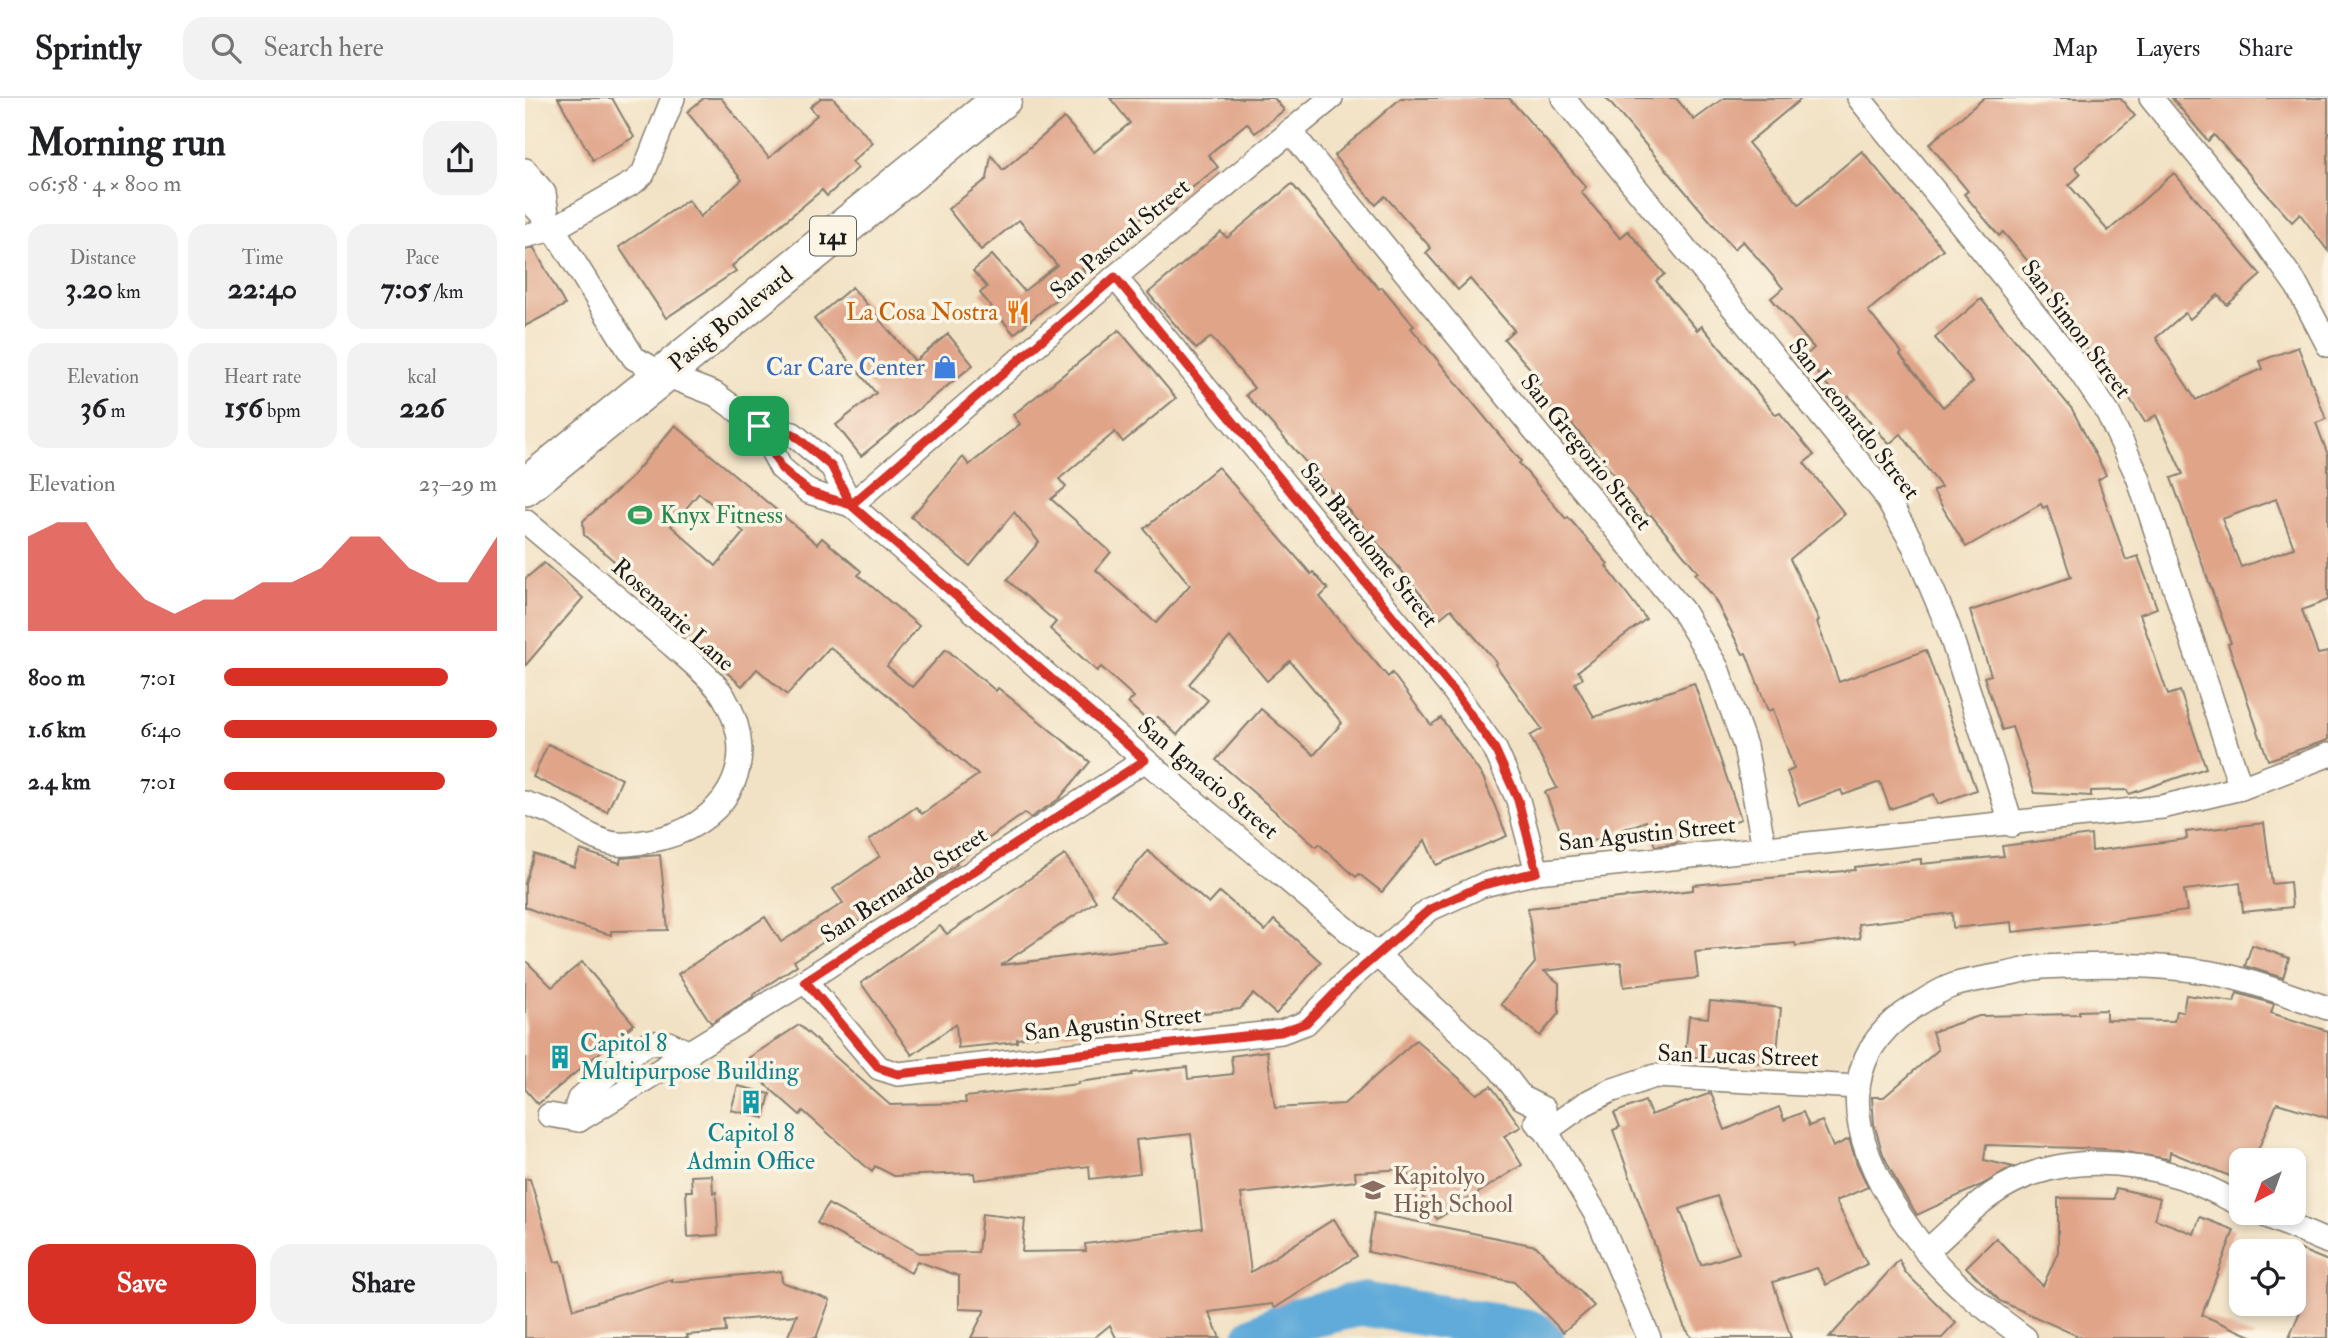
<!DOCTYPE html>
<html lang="en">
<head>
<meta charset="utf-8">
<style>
  :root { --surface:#fff; --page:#f2f2f2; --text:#202124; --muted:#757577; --line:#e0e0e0; --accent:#d93025 }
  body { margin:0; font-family:"IM FELL Double Pica",serif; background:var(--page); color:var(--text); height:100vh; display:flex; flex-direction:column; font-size:26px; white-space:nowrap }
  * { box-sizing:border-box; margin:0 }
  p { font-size:23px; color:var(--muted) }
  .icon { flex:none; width:38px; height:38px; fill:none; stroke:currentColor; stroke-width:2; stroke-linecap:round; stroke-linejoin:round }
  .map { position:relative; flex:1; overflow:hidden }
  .side { display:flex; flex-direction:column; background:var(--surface); width:525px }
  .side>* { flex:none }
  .needle { width:46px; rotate:221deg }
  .controls { position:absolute; left:1704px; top:1050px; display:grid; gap:14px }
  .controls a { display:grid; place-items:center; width:77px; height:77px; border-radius:14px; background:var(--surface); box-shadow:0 4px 10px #0003; font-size:35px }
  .pin { position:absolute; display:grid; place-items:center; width:60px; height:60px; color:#fff; margin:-30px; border-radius:14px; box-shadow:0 4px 10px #0006 }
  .round { display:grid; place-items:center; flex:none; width:74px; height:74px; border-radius:21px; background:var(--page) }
  .head { display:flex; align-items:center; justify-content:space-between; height:119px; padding:0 28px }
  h1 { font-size:38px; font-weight:700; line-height:52px }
  .figures { display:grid; grid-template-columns:repeat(3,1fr); gap:10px; height:119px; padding:7px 28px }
  .figures div { display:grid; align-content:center; border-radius:18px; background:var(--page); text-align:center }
  .figures b { font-size:30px; font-weight:700 }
  .figures small { font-size:19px; font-weight:400 }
  .figures p { font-size:19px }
  .chart { height:196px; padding:14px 28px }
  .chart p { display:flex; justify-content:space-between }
  .chart svg { width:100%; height:126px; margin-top:7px; fill:var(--accent); opacity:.7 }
  .cta { display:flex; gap:14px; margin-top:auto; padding:14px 28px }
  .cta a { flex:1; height:80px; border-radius:21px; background:var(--accent); color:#fff; font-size:28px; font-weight:700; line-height:80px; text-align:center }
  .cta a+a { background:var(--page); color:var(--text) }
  ul { padding:0 28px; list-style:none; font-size:23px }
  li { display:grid; grid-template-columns:112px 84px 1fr; align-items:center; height:52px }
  li i { height:18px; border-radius:9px; background:var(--accent) }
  header { display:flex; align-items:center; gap:42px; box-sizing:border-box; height:98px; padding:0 35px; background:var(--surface); border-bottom:2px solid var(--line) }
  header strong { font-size:33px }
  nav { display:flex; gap:38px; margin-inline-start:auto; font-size:24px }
  .search { width:490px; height:63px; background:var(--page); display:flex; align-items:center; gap:18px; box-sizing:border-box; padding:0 24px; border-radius:21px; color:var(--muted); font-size:26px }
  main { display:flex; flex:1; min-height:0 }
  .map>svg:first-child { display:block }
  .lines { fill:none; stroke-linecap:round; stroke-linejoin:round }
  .river { stroke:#61abd9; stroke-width:44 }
  .building { fill:#e0a489; fill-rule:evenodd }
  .minor-casing { stroke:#877f70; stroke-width:26 }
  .primary-casing { stroke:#877f70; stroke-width:40 }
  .minor { stroke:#fff; stroke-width:23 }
  .primary { stroke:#fff; stroke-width:37 }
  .route-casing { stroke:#fff; stroke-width:14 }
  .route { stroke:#d93025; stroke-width:9 }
  .labels { text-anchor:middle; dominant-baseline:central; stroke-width:7; stroke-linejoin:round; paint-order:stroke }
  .shield { fill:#fcf5e5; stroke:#5f5d58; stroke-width:2 }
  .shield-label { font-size:23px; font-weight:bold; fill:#1c1c1c }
  .street-label { font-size:24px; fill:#1c1c1c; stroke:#fcf5e5 }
  .food-label { font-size:24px; fill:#c56008; stroke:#fcf5e5; text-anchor:end }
  .shop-label { font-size:24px; fill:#366cbe; stroke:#fcf5e5; text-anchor:end }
  .leisure-label { font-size:24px; fill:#27864d; stroke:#fcf5e5; text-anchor:start }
  .culture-label { font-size:24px; fill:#0d838f; stroke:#fcf5e5; text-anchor:start }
  .education-label { font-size:24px; fill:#785e54; stroke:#fcf5e5; text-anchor:start }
</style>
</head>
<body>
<header>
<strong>Sprintly</strong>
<div class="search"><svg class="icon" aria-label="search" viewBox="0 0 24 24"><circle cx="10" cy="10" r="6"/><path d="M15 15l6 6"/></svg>Search here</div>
<nav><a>Map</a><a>Layers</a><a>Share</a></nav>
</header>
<main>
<section class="side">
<div class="head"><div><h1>Morning run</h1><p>06:58 · 4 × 800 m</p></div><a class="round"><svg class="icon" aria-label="share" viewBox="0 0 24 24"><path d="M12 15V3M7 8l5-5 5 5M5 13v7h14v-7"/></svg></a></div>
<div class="figures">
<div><p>Distance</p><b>3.20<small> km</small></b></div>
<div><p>Time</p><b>22:40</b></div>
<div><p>Pace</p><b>7:05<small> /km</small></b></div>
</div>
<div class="figures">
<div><p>Elevation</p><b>36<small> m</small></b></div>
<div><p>Heart rate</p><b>156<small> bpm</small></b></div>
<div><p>kcal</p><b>226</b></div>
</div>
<div class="chart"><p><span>Elevation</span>23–29 m</p>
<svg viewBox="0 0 160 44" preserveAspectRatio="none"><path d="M0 44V11L10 6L20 6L30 22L40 33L50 38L60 33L70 33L80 27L90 27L100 22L110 11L120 11L130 22L140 27L150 27L160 11V44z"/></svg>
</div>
<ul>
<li><b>800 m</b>7:01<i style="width:82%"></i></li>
<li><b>1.6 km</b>6:40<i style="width:100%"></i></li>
<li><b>2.4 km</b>7:01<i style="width:81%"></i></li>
</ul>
<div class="cta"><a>Save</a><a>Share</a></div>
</section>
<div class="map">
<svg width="1803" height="1240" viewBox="0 0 1803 1240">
  <rect width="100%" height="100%" fill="#fcf5e5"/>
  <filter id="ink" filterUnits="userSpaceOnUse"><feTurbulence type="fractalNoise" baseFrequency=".0143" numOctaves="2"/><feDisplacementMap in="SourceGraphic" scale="14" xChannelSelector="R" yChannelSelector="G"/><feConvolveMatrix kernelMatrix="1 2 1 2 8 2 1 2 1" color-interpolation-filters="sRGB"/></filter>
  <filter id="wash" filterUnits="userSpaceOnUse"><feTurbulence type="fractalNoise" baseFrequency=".00686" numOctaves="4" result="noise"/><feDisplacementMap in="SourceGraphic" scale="28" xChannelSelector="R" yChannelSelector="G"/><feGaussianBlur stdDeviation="1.57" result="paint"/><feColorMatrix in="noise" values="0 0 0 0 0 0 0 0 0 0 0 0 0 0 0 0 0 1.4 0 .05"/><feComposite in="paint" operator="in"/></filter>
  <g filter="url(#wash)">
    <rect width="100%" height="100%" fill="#f2e2c5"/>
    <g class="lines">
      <path class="river" d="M730 1240 765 1223 837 1206 1003 1233 1017 1240"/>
    </g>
    <g id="blocks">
      <g class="building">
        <path d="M33 0H87L109 39 68 62Z"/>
        <path d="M179 0H196L244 60 292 17 285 9 296 0H308L348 45 327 64 333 70 302 98 297 92 207 168 211 173 141 220 94 149 163 102 175 119 217 82 162 14Z"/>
        <path d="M585 0H749L759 12 730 35 722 25 683 57 693 69 639 112 633 105 557 170 561 176 489 236 455 195 462 189 448 173 467 157 499 193 532 167 494 122 456 152 423 111 462 81 466 57 478 72 539 20 569 54 605 25Z"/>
        <path d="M876 0H984L1061 89 1056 94 1095 140 1103 133 1140 176 1131 183 1172 232 1177 228 1251 317 1255 315 1289 357 1279 365 1320 416 1265 461 1294 522 1292 524 1314 584 1401 552 1451 692 1413 706 1409 696 1365 711 1355 684 1318 697 1316 692 1274 707 1262 674 1269 671 1248 611 1243 613 1221 555 1218 556 1188 498 1170 476 1173 474 1126 417 1124 419 1048 327 1044 331 1009 291 1017 284 979 241 989 232 945 181 933 192 901 155 906 150 860 98 851 107 809 58Z"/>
        <path d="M1081 0H1151L1169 22 1199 0H1277L1223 45 1274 106 1337 53 1418 151 1343 213 1377 255 1375 257 1418 309 1448 284 1410 240 1456 201 1547 311 1581 377 1573 382 1601 462 1613 458 1632 510 1615 516 1643 597 1655 593 1681 670 1604 696 1602 692 1566 693V698L1510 695 1487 629 1477 632 1459 579 1466 577 1445 513 1546 479 1522 408 1518 410 1516 406 1441 449 1408 393 1416 389 1376 336 1364 346 1324 298 1316 304 1279 259 1289 250 1246 200 1258 190 1218 143 1209 151Z"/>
        <path d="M1459 0H1595L1610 18 1550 69 1556 76 1544 87 1583 133 1649 75 1736 177 1702 207 1693 197 1665 221 1660 215 1631 240 1671 302 1701 286 1738 271 1735 263 1773 249 1801 321 1791 325 1803 357V502L1777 512 1793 556 1803 554V642L1743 662 1703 546 1706 545 1646 380 1658 376 1631 317 1620 324 1589 276 1586 279 1548 235 1553 230 1538 214 1542 209 1478 134 1474 138 1439 96 1443 93 1404 46ZM1751 401 1769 450 1716 469 1697 421Z"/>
        <path d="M1647 0H1803V153L1775 116 1767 124 1689 37 1683 43Z"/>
        <path d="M767 86 854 191 857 189 889 228 886 230 996 363 994 365 1041 421 1043 419 1083 466 1081 468 1121 521 1053 573 1058 580 1050 585 1069 619 1169 585 1216 721 1148 746 1130 748 1121 723 1043 752 1020 694 1032 690 1005 638 1017 631 970 566 972 565 926 511 915 520 872 467 721 297 729 290 686 239 671 251 623 195 696 134 702 140Z"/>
        <path d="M9 150 40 207 0 228V152Z"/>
        <path d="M327 189 390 263 423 236 448 267 336 358 311 327 351 295 289 221Z"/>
        <path d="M594 232 651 300 598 344 590 334 534 381 541 389 526 401 586 454 571 472 631 525 665 487 619 431 693 369 786 476 788 474 803 491 795 499 863 579 867 575 906 627 916 620 958 679 982 738 911 767 900 742 857 794 834 776 831 779 794 746 791 749 691 662 736 611 789 657 817 625 765 563 742 583 705 539 664 586 683 602 652 637 633 619 626 626 603 605 609 599 576 569 572 573 525 531 531 524 482 482 514 444 489 414 445 468 386 419 438 359 444 367 495 326 488 317Z"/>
        <path d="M150 327 292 446 297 440 336 473 333 477 394 528 362 568 387 589 421 551 471 593 473 590 565 664 534 701 505 720 500 715 430 764 432 766 384 799 380 792 332 825 331 823 269 863 272 867 228 897 229 898 186 925 153 876 240 819 256 844 318 805 308 791 355 758 344 742 391 709 397 716 453 677 379 611 305 549 262 597 232 571 217 588 142 521 148 514 59 437 58 423 104 382ZM174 395 219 434 191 468 146 428Z"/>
        <path d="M19 465 58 500 0 568V481Z"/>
        <path d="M23 646 97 681 82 714 8 679Z"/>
        <path d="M1739 725 1747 786 1765 784 1767 809 1718 814 1715 785 1659 792 1662 813 1576 824 1488 834 1487 824 1428 830 1427 815 1333 826 1335 840 1271 848 1270 845 1170 854 1173 880 1099 889 1096 864 1019 873 1034 885V915L1015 938 976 906 1010 865 1003 810 1168 792V787L1330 772V769L1396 761V766L1479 758 1477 748 1566 737 1567 753 1662 741 1661 734Z"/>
        <path d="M55 752 95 765 96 760 135 757 143 832 86 833V837L28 820 0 809V785L9 756 49 769Z"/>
        <path d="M623 753 684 806 695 794 740 833 749 822 796 864 751 916 728 896 715 911 553 929 554 933 492 941V944L433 950 431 926 387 957 336 885 415 828 422 836 540 757 571 803 476 867 644 846 586 796Z"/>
        <path d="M1727 847 1764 860 1758 880 1720 868Z"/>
        <path d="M0 862 27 889 57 864 109 926 13 1006 0 991Z"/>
        <path d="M1712 895 1749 906 1746 915 1803 933V1020L1752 1005 1729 1062H1717V1083L1645 1054 1644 1061 1582 1051 1461 1047 1459 1062 1488 1069 1456 1087 1392 1117 1373 1087 1358 1056 1349 1026 1347 999H1359L1413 952 1407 934 1454 918 1554 916V913L1581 912V922L1649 923 1651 913 1658 914 1661 897 1709 904Z"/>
        <path d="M1185 903 1256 910 1251 966 1160 958 1164 918 1183 920Z"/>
        <path d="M274 927 365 1007 441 1005 440 999 554 986 553 984 607 977V975L662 969 663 981 708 976 706 958 742 953 750 1010 819 1006 891 942 952 996 966 988 996 1029 979 1038 997 1067 912 1121 880 1071 830 1074 831 1083 716 1096 726 1174 809 1121 832 1158 750 1210 747 1206 684 1214 695 1240H591L585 1227 569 1240H446L460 1212 434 1211V1178L392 1163 386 1175 292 1125 303 1106 394 1155 453 1154 457 1116 500 1121 497 1154 561 1153 560 1146 677 1130 666 1036 611 1042 615 1075 565 1081 564 1068 450 1082 449 1075 369 1078 350 1068 347 1074 278 1013 275 1017 241 987 222 961Z"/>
        <path d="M213 988 245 996 239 1020 206 1012Z"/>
        <path d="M1186 995 1200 1032 1254 1009 1259 1022 1278 1014 1284 1028 1297 1023 1308 1049 1324 1041 1332 1066 1343 1089 1311 1103 1342 1166 1301 1187 1292 1170 1248 1184 1266 1240H1167L1159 1228 1088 1032 1095 1029 1089 1015 1120 1003 1126 1017ZM1192 1098 1214 1155 1176 1167 1155 1111Z"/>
        <path d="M187 1077 188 1095 191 1094 193 1137 163 1139 161 1093H167L166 1078Z"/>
        <path d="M0 1081H5L30 1164 36 1163 49 1211 147 1181V1184L256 1173 257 1184 305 1202 291 1240H262L272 1217 200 1223 201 1234 162 1237 163 1240H0Z"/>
        <path d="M1591 1090 1635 1100 1630 1121 1669 1136 1675 1119 1709 1132 1677 1217 1731 1240H1557L1475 1203 1441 1169 1471 1140 1518 1188 1533 1154V1100L1589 1101Z"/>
        <path d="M849 1115 1011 1148 1069 1208 1038 1234 989 1184 843 1154Z"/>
        <path d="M1769 1149 1803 1163V1240H1764L1779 1204 1769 1200Z"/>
        <path d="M1374 1162 1380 1174 1431 1225 1417 1240H1304Z"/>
      </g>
    </g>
  </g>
  <g filter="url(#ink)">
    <use href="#blocks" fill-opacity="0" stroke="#877f70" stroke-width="2"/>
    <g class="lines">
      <g class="minor-casing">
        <g id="minor">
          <path d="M1038 0 1358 394 1389 448 1423 529 1487 727"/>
          <path d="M1334 0 1552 269 1583 315 1613 379 1716 690"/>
          <path d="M1626 0 1721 116 1772 188 1803 247"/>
          <path d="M765 33 1157 512 1192 570 1220 648 1239 749"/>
          <path d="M0 72 19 95 23 122"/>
          <path d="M0 93 4 103 23 122 109 260 138 276 190 296 234 328 268 336 307 369 326 407 620 662 851 856 974 970 997 1000 1019 1011 1018 1029"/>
          <path d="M0 138 28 131 109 84 118 76 148 0"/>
          <path d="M590 179 929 593 970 651 993 702 1012 774"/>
          <path d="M234 328 256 370 284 394 326 407"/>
          <path d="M326 407 590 179 806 0"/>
          <path d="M0 423C46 462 93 500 139 540 156 555 188 580 199 599 240 668 197 731 124 743 114 745 102 747 92 746 70 744 49 727 30 716 21 712 10 709 0 705"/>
          <path d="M280 883 354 970 373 976 756 934 781 925 822 883 905 811 958 787 1012 774 1637 709 1716 690 1803 657"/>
          <path d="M24 1017 54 1022 280 883 620 662"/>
          <path d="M54 1022 52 1007 54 1001 106 956 123 945H143L165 955"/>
          <path d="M1011 1024 1021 1033 1072 1118 1124 1240"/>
          <path d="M1021 1033 1059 1006 1085 993 1130 978 1333 989"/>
          <path d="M1735 1115 1803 1144"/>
          <path d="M1401 1154C1423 1135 1443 1113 1466 1097 1521 1058 1591 1059 1653 1078 1675 1085 1696 1097 1717 1107"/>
          <path d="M1500 1240C1465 1214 1428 1187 1401 1153 1344 1081 1287 974 1387 910 1400 902 1414 892 1429 887 1445 882 1464 880 1481 876 1492 874 1505 870 1517 869 1573 866 1642 865 1697 877 1732 884 1768 899 1803 910"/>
        </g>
      </g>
      <g class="primary-casing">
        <path id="primary" d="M0 389 478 0"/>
      </g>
      <use href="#minor" class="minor"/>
      <use href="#primary" class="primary"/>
    </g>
  </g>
  <g class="lines" filter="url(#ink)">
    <g class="route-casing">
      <path id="route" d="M234 328 256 370 284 394 326 407 620 662 280 883 354 970 373 976 756 934 781 925 822 883 905 811 958 787 1012 774 993 702 970 651 929 593 590 179 326 407 307 369 268 336 234 328"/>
    </g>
    <use href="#route" class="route"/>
  </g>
  <defs>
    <g id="restaurant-bare" transform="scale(1.89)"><path d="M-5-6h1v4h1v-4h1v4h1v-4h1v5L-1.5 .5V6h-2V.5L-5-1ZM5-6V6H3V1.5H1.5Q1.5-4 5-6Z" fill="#e8710a" stroke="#fcf5e5" stroke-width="2.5" paint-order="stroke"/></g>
    <g id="shop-bare" transform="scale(1.89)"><path d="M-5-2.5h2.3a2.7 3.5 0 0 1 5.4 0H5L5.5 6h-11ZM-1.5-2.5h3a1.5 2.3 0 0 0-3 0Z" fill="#3f7fe0" stroke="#fcf5e5" stroke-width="2.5" paint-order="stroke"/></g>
    <g id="stadium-bare" transform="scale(1.89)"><path d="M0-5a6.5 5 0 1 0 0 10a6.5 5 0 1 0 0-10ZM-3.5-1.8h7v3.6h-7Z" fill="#2e9e5b" stroke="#fcf5e5" stroke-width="2.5" paint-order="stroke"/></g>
    <g id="building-bare" transform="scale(1.89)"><path d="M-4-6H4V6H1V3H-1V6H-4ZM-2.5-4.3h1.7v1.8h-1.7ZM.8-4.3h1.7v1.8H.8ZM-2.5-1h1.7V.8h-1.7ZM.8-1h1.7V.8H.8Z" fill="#0f9aa8" stroke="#fcf5e5" stroke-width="2.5" paint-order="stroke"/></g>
    <g id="school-bare" transform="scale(1.89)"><path d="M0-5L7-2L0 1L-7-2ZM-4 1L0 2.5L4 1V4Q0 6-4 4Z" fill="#8d6e63" stroke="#fcf5e5" stroke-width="2.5" paint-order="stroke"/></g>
  </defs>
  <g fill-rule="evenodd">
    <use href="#restaurant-bare" x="493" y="214"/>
    <use href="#shop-bare" x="420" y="269"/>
    <use href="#stadium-bare" x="115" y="417"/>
    <use href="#building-bare" x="35" y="959"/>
    <use href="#building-bare" x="226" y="1004"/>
    <use href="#school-bare" x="848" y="1092"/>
  </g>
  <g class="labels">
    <rect class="shield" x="285" y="118.5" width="46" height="39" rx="5"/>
    <g class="shield-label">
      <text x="308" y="138">141</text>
    </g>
    <g class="street-label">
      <text transform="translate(595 141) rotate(-40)">San Pascual Street</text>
      <text transform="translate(206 221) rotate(-39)">Pasig Boulevard</text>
      <text transform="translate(1551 231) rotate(53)">San Simon Street</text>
      <text transform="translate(1329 321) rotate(52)">San Leonardo Street</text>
      <text transform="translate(1061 354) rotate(51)">San Gregorio Street</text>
      <text transform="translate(844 447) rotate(51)">San Bartolome Street</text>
      <text transform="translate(148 517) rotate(42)">Rosemarie Lane</text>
      <text transform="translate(683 680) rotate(40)">San Ignacio Street</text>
      <text transform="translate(1122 736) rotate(-6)">San Agustin Street</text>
      <text transform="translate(379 787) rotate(-33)">San Bernardo Street</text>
      <text transform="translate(588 926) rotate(-6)">San Agustin Street</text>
      <text transform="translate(1213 958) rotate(2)">San Lucas Street</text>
    </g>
    <g class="food-label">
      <text x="473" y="214">La Cosa Nostra</text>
    </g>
    <g class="shop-label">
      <text x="400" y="269">Car Care Center</text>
    </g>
    <g class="leisure-label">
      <text x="135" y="417">Knyx Fitness</text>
    </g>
    <g class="culture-label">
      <text x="55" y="945">Capitol 8<tspan x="55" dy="28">Multipurpose Building</tspan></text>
      <text x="226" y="1035" text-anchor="middle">Capitol 8<tspan x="226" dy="28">Admin Office</tspan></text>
    </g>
    <g class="education-label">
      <text x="868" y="1078">Kapitolyo<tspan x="868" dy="28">High School</tspan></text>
    </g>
  </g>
</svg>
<div class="controls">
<a><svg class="needle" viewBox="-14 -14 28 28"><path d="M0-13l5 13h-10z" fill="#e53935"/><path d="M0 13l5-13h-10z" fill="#757577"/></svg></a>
<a><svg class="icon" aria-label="locate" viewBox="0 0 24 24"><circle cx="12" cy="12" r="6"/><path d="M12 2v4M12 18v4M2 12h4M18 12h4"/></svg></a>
</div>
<div class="pin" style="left:234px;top:328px;background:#1e9e55"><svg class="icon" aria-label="arrive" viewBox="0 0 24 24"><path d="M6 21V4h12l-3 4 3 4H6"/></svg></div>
</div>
</main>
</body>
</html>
